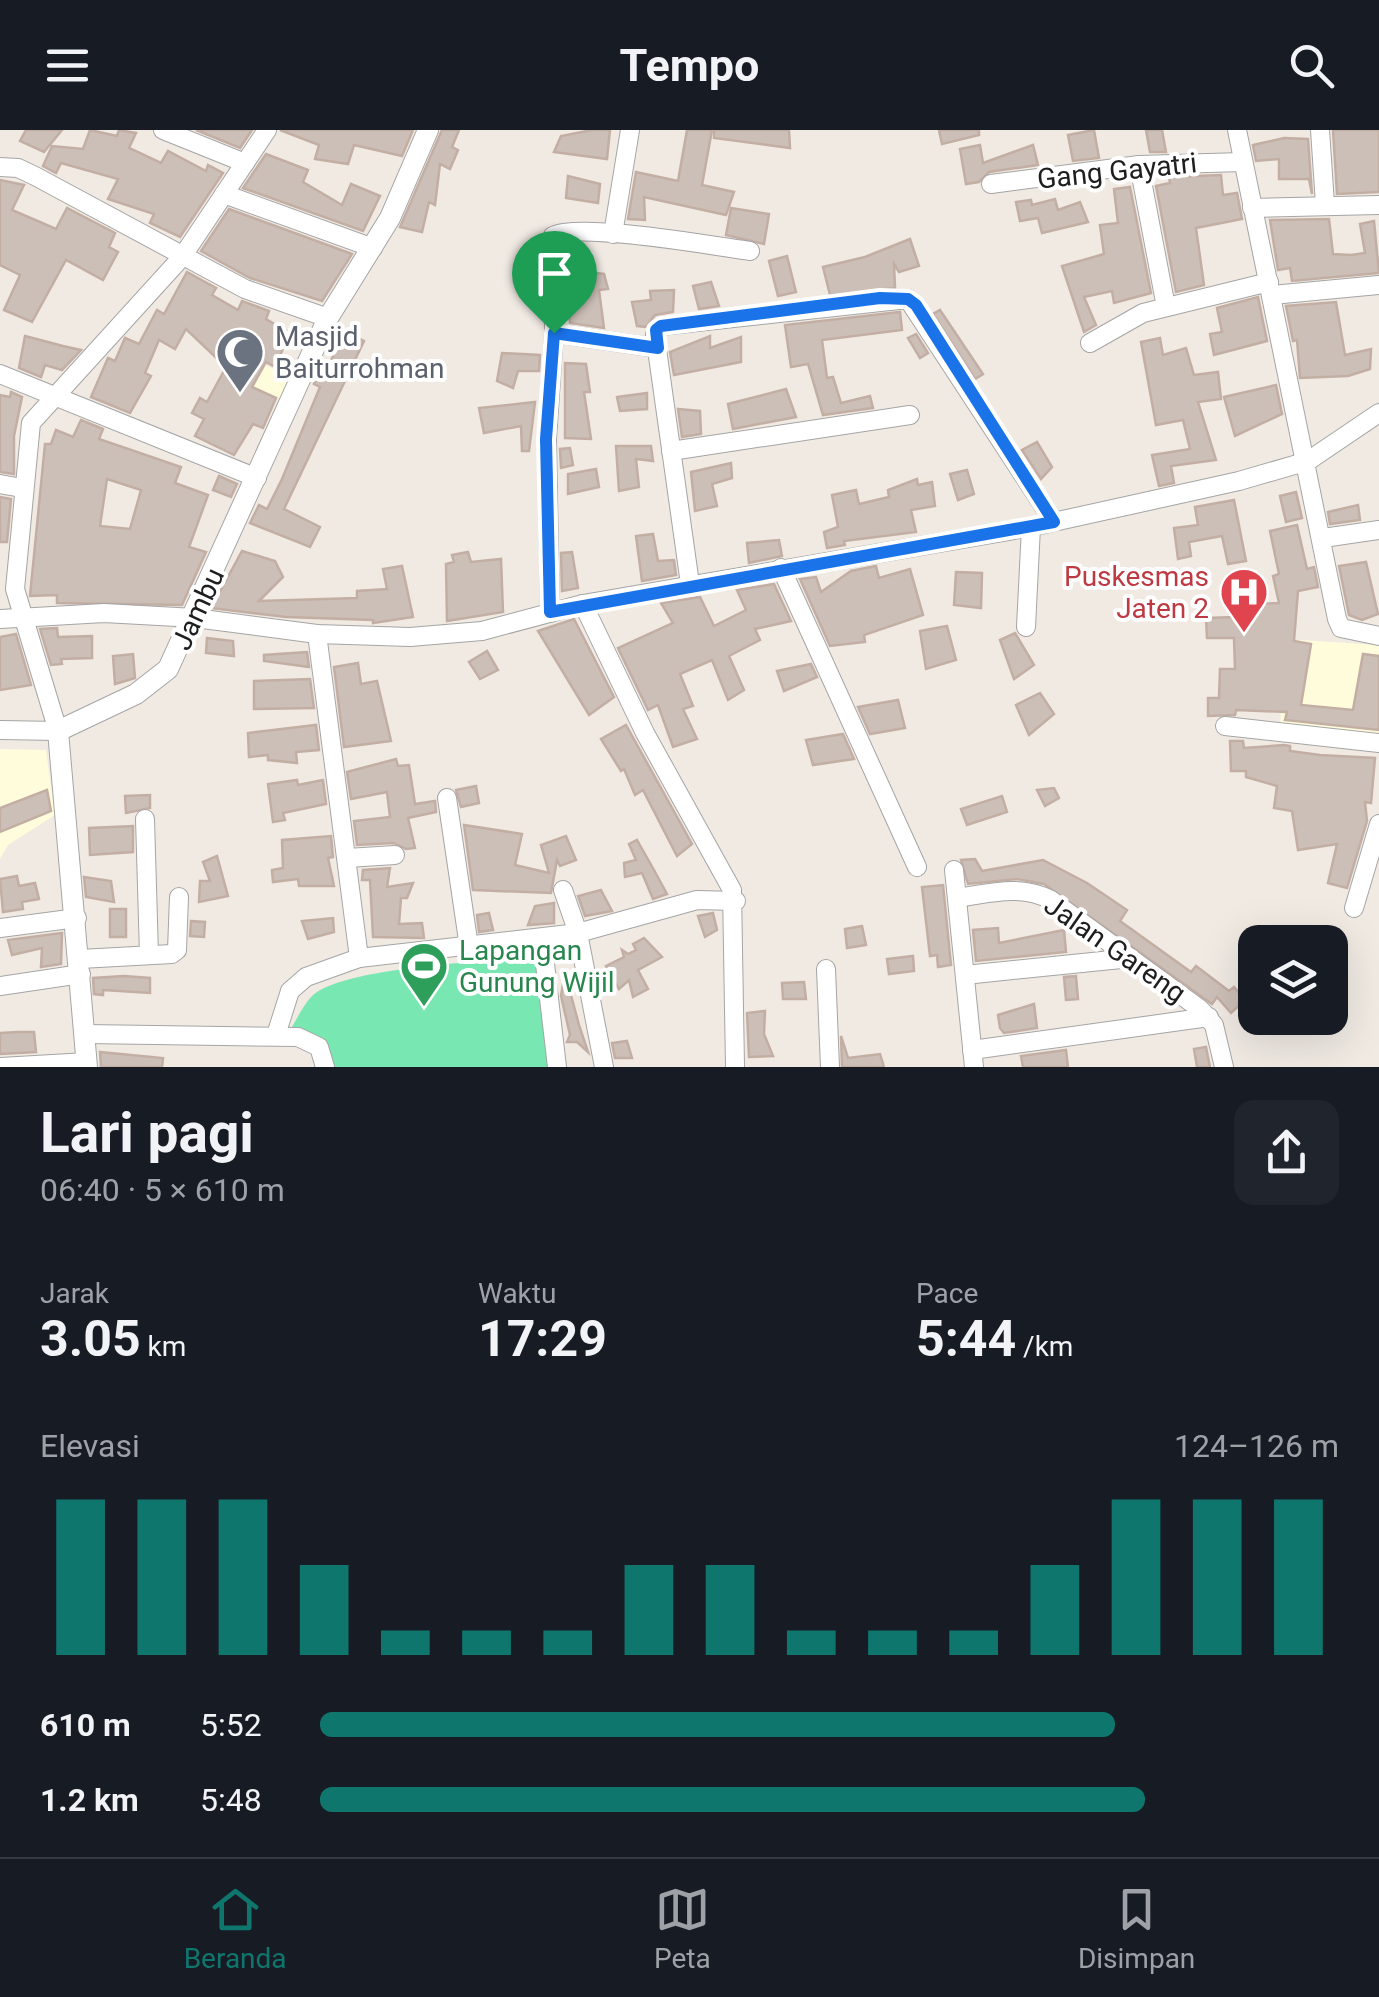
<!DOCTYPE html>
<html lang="id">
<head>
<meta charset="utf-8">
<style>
  :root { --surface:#171b24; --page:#20242c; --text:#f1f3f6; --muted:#9ea1a6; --line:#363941; --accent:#0f766e }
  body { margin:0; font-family:Roboto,sans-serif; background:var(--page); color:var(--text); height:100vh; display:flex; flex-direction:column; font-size:38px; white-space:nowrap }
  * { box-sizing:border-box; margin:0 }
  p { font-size:32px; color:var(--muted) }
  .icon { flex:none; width:55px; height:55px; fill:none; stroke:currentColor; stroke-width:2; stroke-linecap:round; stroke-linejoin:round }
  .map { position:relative; height:937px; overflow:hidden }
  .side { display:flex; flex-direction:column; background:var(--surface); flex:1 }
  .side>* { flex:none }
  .tools { position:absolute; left:1238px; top:795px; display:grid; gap:20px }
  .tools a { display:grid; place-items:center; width:110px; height:110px; border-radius:20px; background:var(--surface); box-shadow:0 10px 40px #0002; font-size:50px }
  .pin { position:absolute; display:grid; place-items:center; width:85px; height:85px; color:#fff; margin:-102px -42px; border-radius:50% 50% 50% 0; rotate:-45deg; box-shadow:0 0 10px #0007 }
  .pin .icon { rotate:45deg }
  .round { display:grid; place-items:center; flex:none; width:105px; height:105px; border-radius:20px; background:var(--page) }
  .headline { display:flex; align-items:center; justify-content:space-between; height:170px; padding:0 40px }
  h1 { font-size:55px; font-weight:700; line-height:75px }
  .stats { display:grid; grid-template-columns:repeat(3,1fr); gap:15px; height:170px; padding:10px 40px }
  .stats div { display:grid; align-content:center }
  .stats b { font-size:50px; font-weight:700 }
  .stats small { font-size:28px; font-weight:400 }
  .stats p { font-size:28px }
  .chart { height:280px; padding:20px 40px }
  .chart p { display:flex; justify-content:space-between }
  .chart svg { width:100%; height:180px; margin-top:10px; stroke:var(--accent); stroke-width:6 }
  ul { padding:0 40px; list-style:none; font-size:32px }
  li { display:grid; grid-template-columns:160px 120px 1fr; align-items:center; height:75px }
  li i { height:25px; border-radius:12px; background:var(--accent) }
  header { display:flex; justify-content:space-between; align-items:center; height:130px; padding:0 40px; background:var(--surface); font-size:45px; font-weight:700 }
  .tabs { display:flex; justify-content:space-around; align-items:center; height:140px; border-top:2px solid var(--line); background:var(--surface); font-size:28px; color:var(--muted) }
  .tabs a { display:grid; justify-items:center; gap:5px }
  .tabs .current { color:var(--accent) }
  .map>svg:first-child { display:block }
  .education { fill:#fffcdc }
  .pitch { fill:#79e7b2 }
  .building { fill:#ccbfb8; stroke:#c3aea4; stroke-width:2.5; fill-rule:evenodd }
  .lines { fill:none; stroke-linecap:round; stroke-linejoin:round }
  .minor-casing { stroke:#a5a5a5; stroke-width:20 }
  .tertiary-casing { stroke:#a5a5a5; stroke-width:22 }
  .minor { stroke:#fff; stroke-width:18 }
  .tertiary { stroke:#fff; stroke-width:20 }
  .route-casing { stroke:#fff; stroke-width:20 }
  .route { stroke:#1a73e8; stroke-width:12 }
  .labels { text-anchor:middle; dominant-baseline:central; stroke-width:8; stroke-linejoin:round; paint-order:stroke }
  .street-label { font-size:28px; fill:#1e1e1e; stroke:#fff }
  .worship-label { font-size:28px; fill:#5b616d; stroke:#fff; text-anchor:start }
  .health-label { font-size:28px; fill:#be3a42; stroke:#fff; text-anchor:end }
  .leisure-label { font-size:28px; fill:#27864d; stroke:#fff; text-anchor:start }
</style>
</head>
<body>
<header><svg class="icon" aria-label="menu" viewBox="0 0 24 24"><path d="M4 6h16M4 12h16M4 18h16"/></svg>Tempo<svg class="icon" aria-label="search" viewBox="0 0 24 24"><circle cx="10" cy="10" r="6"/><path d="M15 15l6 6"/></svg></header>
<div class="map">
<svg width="1379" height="937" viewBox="0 0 1379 937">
  <rect width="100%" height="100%" fill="#f0eae3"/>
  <g class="education">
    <path d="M265 235 295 249 286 272 252 257Z"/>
    <path d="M1285 509 1379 515V607L1280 597Z"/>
    <path d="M0 619 46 620 55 685 8 715 0 729Z"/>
  </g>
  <path class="pitch" d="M539 826 551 937H331L290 900C298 888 305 870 317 862 358 836 486 832 539 826Z"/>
  <g class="building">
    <path d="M26 0H62L44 22 20 11Z"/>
    <path d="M90 0 117 6 119 0 136 3 129 18 161 33 168 21 206 41 208 35 223 43 180 107 150 93 154 84 108 69 118 49 61 33 56 43 43 36 52 16 83 19Z"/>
    <path d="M196 0H252L240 18Z"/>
    <path d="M280 0H413L402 26 354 15 348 34 315 29 319 15Z"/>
    <path d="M442 0H459L452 17 458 20 450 39 440 34 435 75 429 72 422 102 400 97Z"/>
    <path d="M592 0H610L607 29 554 22 561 6Z"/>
    <path d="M687 0H712L702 55 734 62 726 85 644 67 645 90 628 89 636 42 678 51Z"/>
    <path d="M714 0H789L790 18 714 8Z"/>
    <path d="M939 0H979V5L942 14Z"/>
    <path d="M1094 0 1099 28 1073 31 1068 5Z"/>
    <path d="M1146 0H1162L1166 22H1150Z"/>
    <path d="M1333 0H1379V62L1337 64Z"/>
    <path d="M1284 8 1308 9 1312 64 1309 49H1279V29L1256 31 1253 15Z"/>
    <path d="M980 15 983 33 1033 15 1038 35 989 42 979 52 966 54 960 19Z"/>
    <path d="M266 24 308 40 303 52 342 75 351 54 380 66 363 101 243 58Z"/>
    <path d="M1221 45 1223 65 1237 63 1242 89 1196 98 1204 155 1176 162 1156 56 1170 53 1169 47Z"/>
    <path d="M568 46 600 54 598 73 566 68Z"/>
    <path d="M0 50 24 55 12 80 56 99 67 78 115 103 109 117 118 122 103 150 66 130 32 192 4 180 20 145 0 135Z"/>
    <path d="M1130 57 1151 163 1114 173 1112 161 1084 167 1096 195 1084 202 1062 136 1104 124 1100 95 1118 93 1114 59Z"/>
    <path d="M1055 69 1058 80 1080 72 1088 92 1042 103 1038 88 1020 91 1016 72 1031 70 1032 75Z"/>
    <path d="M731 78 769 84 764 114 726 105Z"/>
    <path d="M229 79 352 124 322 171 250 148 201 121Z"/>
    <path d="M1329 89 1333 124 1351 125 1365 123 1360 94 1374 91 1379 143 1292 151 1290 138 1278 140 1270 90Z"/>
    <path d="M910 109 919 136 899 142 894 134 895 158 830 165 823 137 865 127Z"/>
    <path d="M787 126 796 162 778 166 769 131Z"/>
    <path d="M187 142 216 158 212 165 238 180 242 171 269 181 266 189 290 203 275 237 266 232 252 257 276 268 263 298 253 294 234 325 195 306 204 289 192 283 200 268 207 272 226 237 186 199 175 219 159 210 145 243 151 246 130 283 91 267 108 228 115 231 125 208 139 214 157 180 164 184Z"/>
    <path d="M596 143 604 144 608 159 599 160 604 198 570 193 566 151Z"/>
    <path d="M711 152 719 176 699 179 693 156Z"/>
    <path d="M674 160 673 182 655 185 646 197 637 196 632 172 651 170 650 161Z"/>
    <path d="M1258 167 1267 211 1214 225 1210 204 1222 202 1217 178Z"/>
    <path d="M1336 172 1345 225 1371 219 1370 239 1348 246 1300 248 1297 210 1293 211 1286 176Z"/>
    <path d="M940 180 983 244 975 249 933 184Z"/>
    <path d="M900 182 902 200 822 210 827 248 833 247 841 273 870 266 873 278 823 285 808 234 791 237 785 195Z"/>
    <path d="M345 201 364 211 284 379 320 397 310 417 250 393 259 375 267 379 282 349 320 257 314 254 321 239 326 241Z"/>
    <path d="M916 204 928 223 920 228 908 208Z"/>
    <path d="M25 206 63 216 81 220 62 240 45 235 41 247 19 238Z"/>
    <path d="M710 206V218L741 207V232L674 245 670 222Z"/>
    <path d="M1160 208 1163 225 1186 218 1194 245 1218 242 1221 269 1198 272 1216 330 1171 336 1174 353 1159 356 1152 325 1190 319 1183 290 1156 295 1141 212Z"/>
    <path d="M502 223 540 225 539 241H518L513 258 497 251Z"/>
    <path d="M565 233 586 234 590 262H584L591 309 565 308Z"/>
    <path d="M1276 255 1282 284 1235 306 1224 267Z"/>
    <path d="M786 259 796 287 733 299 728 274Z"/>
    <path d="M11 262 22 267 14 306V344L0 342V265L10 267Z"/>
    <path d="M647 263V279L620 281 617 267Z"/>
    <path d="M535 272 529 321H522L521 296 484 303 479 278Z"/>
    <path d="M678 279 700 281 701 304 682 307Z"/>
    <path d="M81 290 103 299 99 309 181 337 175 353 208 365 189 417 206 422 182 475 57 473V465L30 466 45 314H51L56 300 73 307ZM107 349 141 360 130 399 100 396Z"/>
    <path d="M1037 312 1052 337 1041 349 1022 320Z"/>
    <path d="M616 316H651L653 331 636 329 639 357 619 361Z"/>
    <path d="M570 318 573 335 561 338 560 319Z"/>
    <path d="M731 333 732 348 712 354 717 376 695 381 691 342Z"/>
    <path d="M596 339 599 357 568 364V344Z"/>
    <path d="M967 340 974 364 958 370 950 344Z"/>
    <path d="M219 346 237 354 231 367 213 360Z"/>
    <path d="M917 349 918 355 932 352 935 376 911 380 916 402 844 411 845 415 827 418 824 402 838 397 832 365 856 360 859 374 889 367 888 360Z"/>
    <path d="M1296 362 1302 388 1286 392 1280 366Z"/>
    <path d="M0 367 11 369 7 412H0Z"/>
    <path d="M1234 370 1246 431 1228 434 1222 406 1189 412 1191 426 1178 429 1174 398 1198 395 1195 377Z"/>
    <path d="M1358 375 1360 390 1330 394 1328 382Z"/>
    <path d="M1297 395 1307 439 1314 437 1318 457 1298 461 1294 511 1311 514 1301 575 1353 580 1363 524 1379 526V600L1285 590 1287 582 1236 580 1235 585 1208 586V568H1219L1220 539H1235L1234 508H1207L1206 488 1236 487V474L1279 473 1273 446 1279 444 1270 401Z"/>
    <path d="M653 404 658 431 674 430 676 445 642 451 636 406Z"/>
    <path d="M779 410 782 426 749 433 747 413Z"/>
    <path d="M242 421 275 431 283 447 259 471 357 468V461L387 459 383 439 402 436 413 487 373 493V490L286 487 211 478Z"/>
    <path d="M468 422 471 432 501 429 503 482 447 491 446 434 454 432 452 425Z"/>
    <path d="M572 422 578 458 562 461 561 423Z"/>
    <path d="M1366 432 1378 484 1362 490 1349 485 1339 436Z"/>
    <path d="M876 436 879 448 910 439 923 485 864 505 865 512 830 516 800 449 816 447 821 462 851 441Z"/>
    <path d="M956 442 982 443 981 478 954 475Z"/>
    <path d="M774 454 791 491 755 499 760 510 729 526 744 560 728 570 712 530 680 544 693 576 683 579 697 609 673 617 658 575 648 580 618 518 673 493 661 473 700 467 714 496 746 480 737 460Z"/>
    <path d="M574 489 614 567 589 585 538 501Z"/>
    <path d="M947 496 956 530 926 539 920 501Z"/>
    <path d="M57 498 58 507 92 506V528L61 529 62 534 51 535 40 499Z"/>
    <path d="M1015 503 1034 535 1014 549 1000 510Z"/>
    <path d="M16 504 31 555 0 560V507Z"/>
    <path d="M207 508 233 511 234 526 206 523Z"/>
    <path d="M487 521 498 540 480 549 469 532Z"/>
    <path d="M307 522 309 537 264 531V525Z"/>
    <path d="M133 524 135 548 115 554 113 526Z"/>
    <path d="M358 533 361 554 377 551 391 611 344 617 334 537Z"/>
    <path d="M811 534 817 547 784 561 777 541Z"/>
    <path d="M310 549 314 578 254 579V551Z"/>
    <path d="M1040 563 1054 584 1029 605 1016 575Z"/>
    <path d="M898 570 905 598 870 604 858 577Z"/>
    <path d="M316 595 319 620 296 622 297 633 268 630V625L249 627 248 603Z"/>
    <path d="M626 595 692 714 677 726 643 660 635 665 624 639 621 641 601 609Z"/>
    <path d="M843 604 854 629 813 635 806 610Z"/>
    <path d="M1230 611H1243L1244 618 1284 615 1290 616V621L1320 625 1375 628 1371 673 1365 672 1367 691 1347 758 1328 753 1337 714 1298 720 1292 681 1274 678 1277 656 1246 647V641H1231Z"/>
    <path d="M396 629 398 636 409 635 415 674 435 671 436 682 408 688 415 718 406 719 394 713 357 715 354 691 390 687 387 662 351 669 347 642Z"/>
    <path d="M297 650 298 655 323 650 326 674 283 683 285 690 273 692 268 654Z"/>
    <path d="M476 656 479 673 461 677 456 660Z"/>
    <path d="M1054 658 1059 668 1045 676 1037 660Z"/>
    <path d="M47 660 51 681 0 702V678Z"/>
    <path d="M150 665V678L126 683 125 666Z"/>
    <path d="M1002 666 1007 682 967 695 961 679Z"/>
    <path d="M464 695 522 704 515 735 549 743 541 715 566 706 576 730 560 736 557 730 551 763 473 760Z"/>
    <path d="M133 696V722L90 725 89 698Z"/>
    <path d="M331 706 333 727 328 728 334 756H299L298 749 273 752 272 740 283 738 282 710Z"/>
    <path d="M637 710 654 740 667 764 653 769 642 743 625 747 624 733 636 730 629 714Z"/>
    <path d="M217 726 228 766 199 772 200 751H210L203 732Z"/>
    <path d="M975 729 982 741 1043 730 1087 753 1127 780 1120 791 1191 842 1196 836 1229 861 1234 857 1245 870 1231 883 1217 867 1212 874 1044 754 1017 749 968 754 961 730Z"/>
    <path d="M390 738 387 757 413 753 407 768H401L399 794 422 793 424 808 373 807 370 750H362L363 740Z"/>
    <path d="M17 746 19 756 35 753 39 769 22 772 23 779 3 782 0 749Z"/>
    <path d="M84 747 111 751 114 772 86 767Z"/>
    <path d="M943 755 951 835 938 837 937 825 930 826 922 757Z"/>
    <path d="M601 760 612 781 585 786 578 766Z"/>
    <path d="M554 773V793L528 795 535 776Z"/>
    <rect x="110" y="779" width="16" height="28"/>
    <path d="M489 783 493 800 479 802 477 785Z"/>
    <path d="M713 783 717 800 705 807 698 786Z"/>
    <path d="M333 788 334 802 308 809 302 791Z"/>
    <path d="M191 791 205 792 204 807 190 806Z"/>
    <path d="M862 796 866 815 847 818 845 799Z"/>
    <path d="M998 798 999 813 1064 800 1066 822 976 831 973 800Z"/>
    <path d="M62 803 61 834 41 837 42 818 12 825 8 810Z"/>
    <path d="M644 808 662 827 638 840 648 859 633 867 629 850 619 859 606 836 624 827 622 820 628 824 636 820 633 814Z"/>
    <path d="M913 826 914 841 889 844 887 829Z"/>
    <path d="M565 843 579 895 588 922 577 912H567L570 905 561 866Z"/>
    <path d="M124 846 150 848V863L103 860V865L94 864 93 848Z"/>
    <path d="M1076 846 1078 869 1066 870 1064 847Z"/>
    <path d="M804 852 806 869H783L782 853Z"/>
    <path d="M1034 874 1037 898 1004 903 1000 898 998 885Z"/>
    <path d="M765 881 764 904 773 926 749 927 747 883Z"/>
    <path d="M18 902H34L36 922 0 924V903Z"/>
    <path d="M841 906 848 928 880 924 884 937H842Z"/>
    <path d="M627 911 632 928H615L612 913Z"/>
    <path d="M1206 917 1210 937H1197L1194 919Z"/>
    <path d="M1066 920 1068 937H1023L1021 926Z"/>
    <path d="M100 922 163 928 162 937H101Z"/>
  </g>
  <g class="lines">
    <g class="minor-casing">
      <g id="minor">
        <path d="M163 0 245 33"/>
        <path d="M1237 0 1337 489 1341 498 1379 506"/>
        <path d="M1320 0 1325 74"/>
        <path d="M1139 35 1166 177"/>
        <path d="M0 37 18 38 35 46 245 159 328 188"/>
        <path d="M991 54 1139 35 1243 32"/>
        <path d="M224 64 373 118"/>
        <path d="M1252 78 1379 75"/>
        <path d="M613 104 630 0"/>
        <path d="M1272 165 1379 155"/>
        <path d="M554 203 657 218"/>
        <path d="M1090 213 1143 183 1269 152"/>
        <path d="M0 244 257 348"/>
        <path d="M671 321 910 285"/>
        <path d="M0 354 22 358"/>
        <path d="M1323 408 1379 400"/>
        <path d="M781 438 917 737"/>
        <path d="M690 454 655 205 661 196 908 169 1054 392"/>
        <path d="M583 474 645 603 732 760 735 937"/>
        <path d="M550 483 547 309 554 203 553 106C579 92 714 116 750 121"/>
        <path d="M0 489 104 483 195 488 317 504 410 507 482 501 583 474 1031 397 1239 351 1308 331 1379 283"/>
        <path d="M1026 497 1031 397"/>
        <path d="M317 504 359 828"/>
        <path d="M1225 596 1379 613"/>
        <path d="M0 600 58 601 15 459 31 293 182 127 267 0"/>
        <path d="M447 668 469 817"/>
        <path d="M145 689 149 825"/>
        <path d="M347 728 395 725"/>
        <path d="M954 740 974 937"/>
        <path d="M563 760 578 803 604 937"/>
        <path d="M957 768C990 763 1021 754 1051 770L1200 879 1214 895 1224 937"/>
        <path d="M1354 778 1379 694"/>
        <path d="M0 798 77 788"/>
        <path d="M542 808 557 937"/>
        <path d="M80 829 172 824 177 820 179 767"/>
        <path d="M826 839 830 937"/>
        <path d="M965 845 1131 828"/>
        <path d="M0 856 81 844"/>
        <path d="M85 904 298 907 319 917 325 937"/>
        <path d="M276 905 290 861 306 847 359 828 578 803 697 770 736 771"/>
        <path d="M972 920 1209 887"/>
        <path d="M0 937 87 932"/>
      </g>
    </g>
    <g class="tertiary-casing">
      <path id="tertiary" d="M87 937 58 601 136 564 168 539 328 188 390 88 428 0"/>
    </g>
    <use href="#minor" class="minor"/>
    <use href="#tertiary" class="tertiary"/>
  </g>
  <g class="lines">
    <g class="route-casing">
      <path id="route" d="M880 168 908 169 916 175 1054 392 550 482 546 309 554 203 658 218 656 200 661 196Z"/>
    </g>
    <use href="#route" class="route"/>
  </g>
  <defs>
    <g id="mosque-pin" transform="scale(2.5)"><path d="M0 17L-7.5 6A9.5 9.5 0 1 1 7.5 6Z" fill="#6b7280" stroke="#fff"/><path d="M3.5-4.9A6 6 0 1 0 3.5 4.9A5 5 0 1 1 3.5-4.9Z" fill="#fff"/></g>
    <g id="hospital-pin" transform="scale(2.5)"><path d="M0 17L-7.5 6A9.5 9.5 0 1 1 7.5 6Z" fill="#e0444e" stroke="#fff"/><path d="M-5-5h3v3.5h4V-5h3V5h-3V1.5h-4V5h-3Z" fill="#fff"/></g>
    <g id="stadium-pin" transform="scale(2.5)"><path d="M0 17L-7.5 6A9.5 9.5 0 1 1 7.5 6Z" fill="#2e9e5b" stroke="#fff"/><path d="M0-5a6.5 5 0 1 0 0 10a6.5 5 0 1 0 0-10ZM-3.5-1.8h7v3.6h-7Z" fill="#fff"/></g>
  </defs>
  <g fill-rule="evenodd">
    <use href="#mosque-pin" x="240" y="222"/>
    <use href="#hospital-pin" x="1244" y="462"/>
    <use href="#stadium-pin" x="424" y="836"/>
  </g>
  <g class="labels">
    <g class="street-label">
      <text transform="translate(1117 41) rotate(-6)">Gang Gayatri</text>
      <text transform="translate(198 479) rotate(-65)">Jambu</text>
      <text transform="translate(1115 819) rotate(35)">Jalan Gareng</text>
    </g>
    <g class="worship-label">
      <text x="275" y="206">Masjid<tspan x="275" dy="32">Baiturrohman</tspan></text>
    </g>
    <g class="health-label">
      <text x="1209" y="446">Puskesmas<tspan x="1209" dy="32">Jaten 2</tspan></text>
    </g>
    <g class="leisure-label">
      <text x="459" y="820">Lapangan<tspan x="459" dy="32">Gunung Wijil</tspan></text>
    </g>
  </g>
</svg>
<div class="tools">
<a><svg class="icon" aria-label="layers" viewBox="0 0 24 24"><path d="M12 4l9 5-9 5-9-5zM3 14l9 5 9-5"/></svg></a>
</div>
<div class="pin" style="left:554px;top:203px;background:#1e9e55"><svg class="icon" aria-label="arrive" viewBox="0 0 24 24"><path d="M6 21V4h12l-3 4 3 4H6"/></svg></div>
</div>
<section class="side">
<div class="headline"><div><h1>Lari pagi</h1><p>06:40 · 5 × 610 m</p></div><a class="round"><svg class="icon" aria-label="share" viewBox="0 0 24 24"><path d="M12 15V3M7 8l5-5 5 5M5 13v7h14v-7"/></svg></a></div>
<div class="stats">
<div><p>Jarak</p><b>3.05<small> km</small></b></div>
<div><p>Waktu</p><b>17:29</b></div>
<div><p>Pace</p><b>5:44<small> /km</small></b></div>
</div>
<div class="chart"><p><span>Elevasi</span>124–126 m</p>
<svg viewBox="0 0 160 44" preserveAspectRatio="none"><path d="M5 44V6M15 44V6M25 44V6M35 44V22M45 44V38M55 44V38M65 44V38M75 44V22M85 44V22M95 44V38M105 44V38M115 44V38M125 44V22M135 44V6M145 44V6M155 44V6"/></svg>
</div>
<ul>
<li><b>610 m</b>5:52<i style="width:78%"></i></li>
<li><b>1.2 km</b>5:48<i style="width:81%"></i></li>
</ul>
</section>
<nav class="tabs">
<a class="current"><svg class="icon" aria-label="home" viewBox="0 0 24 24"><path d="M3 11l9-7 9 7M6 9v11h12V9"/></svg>Beranda</a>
<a><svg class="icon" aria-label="map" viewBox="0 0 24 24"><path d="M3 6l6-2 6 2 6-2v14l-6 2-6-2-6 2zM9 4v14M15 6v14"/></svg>Peta</a>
<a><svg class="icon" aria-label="saved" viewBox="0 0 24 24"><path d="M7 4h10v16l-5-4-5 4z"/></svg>Disimpan</a>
</nav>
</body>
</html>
